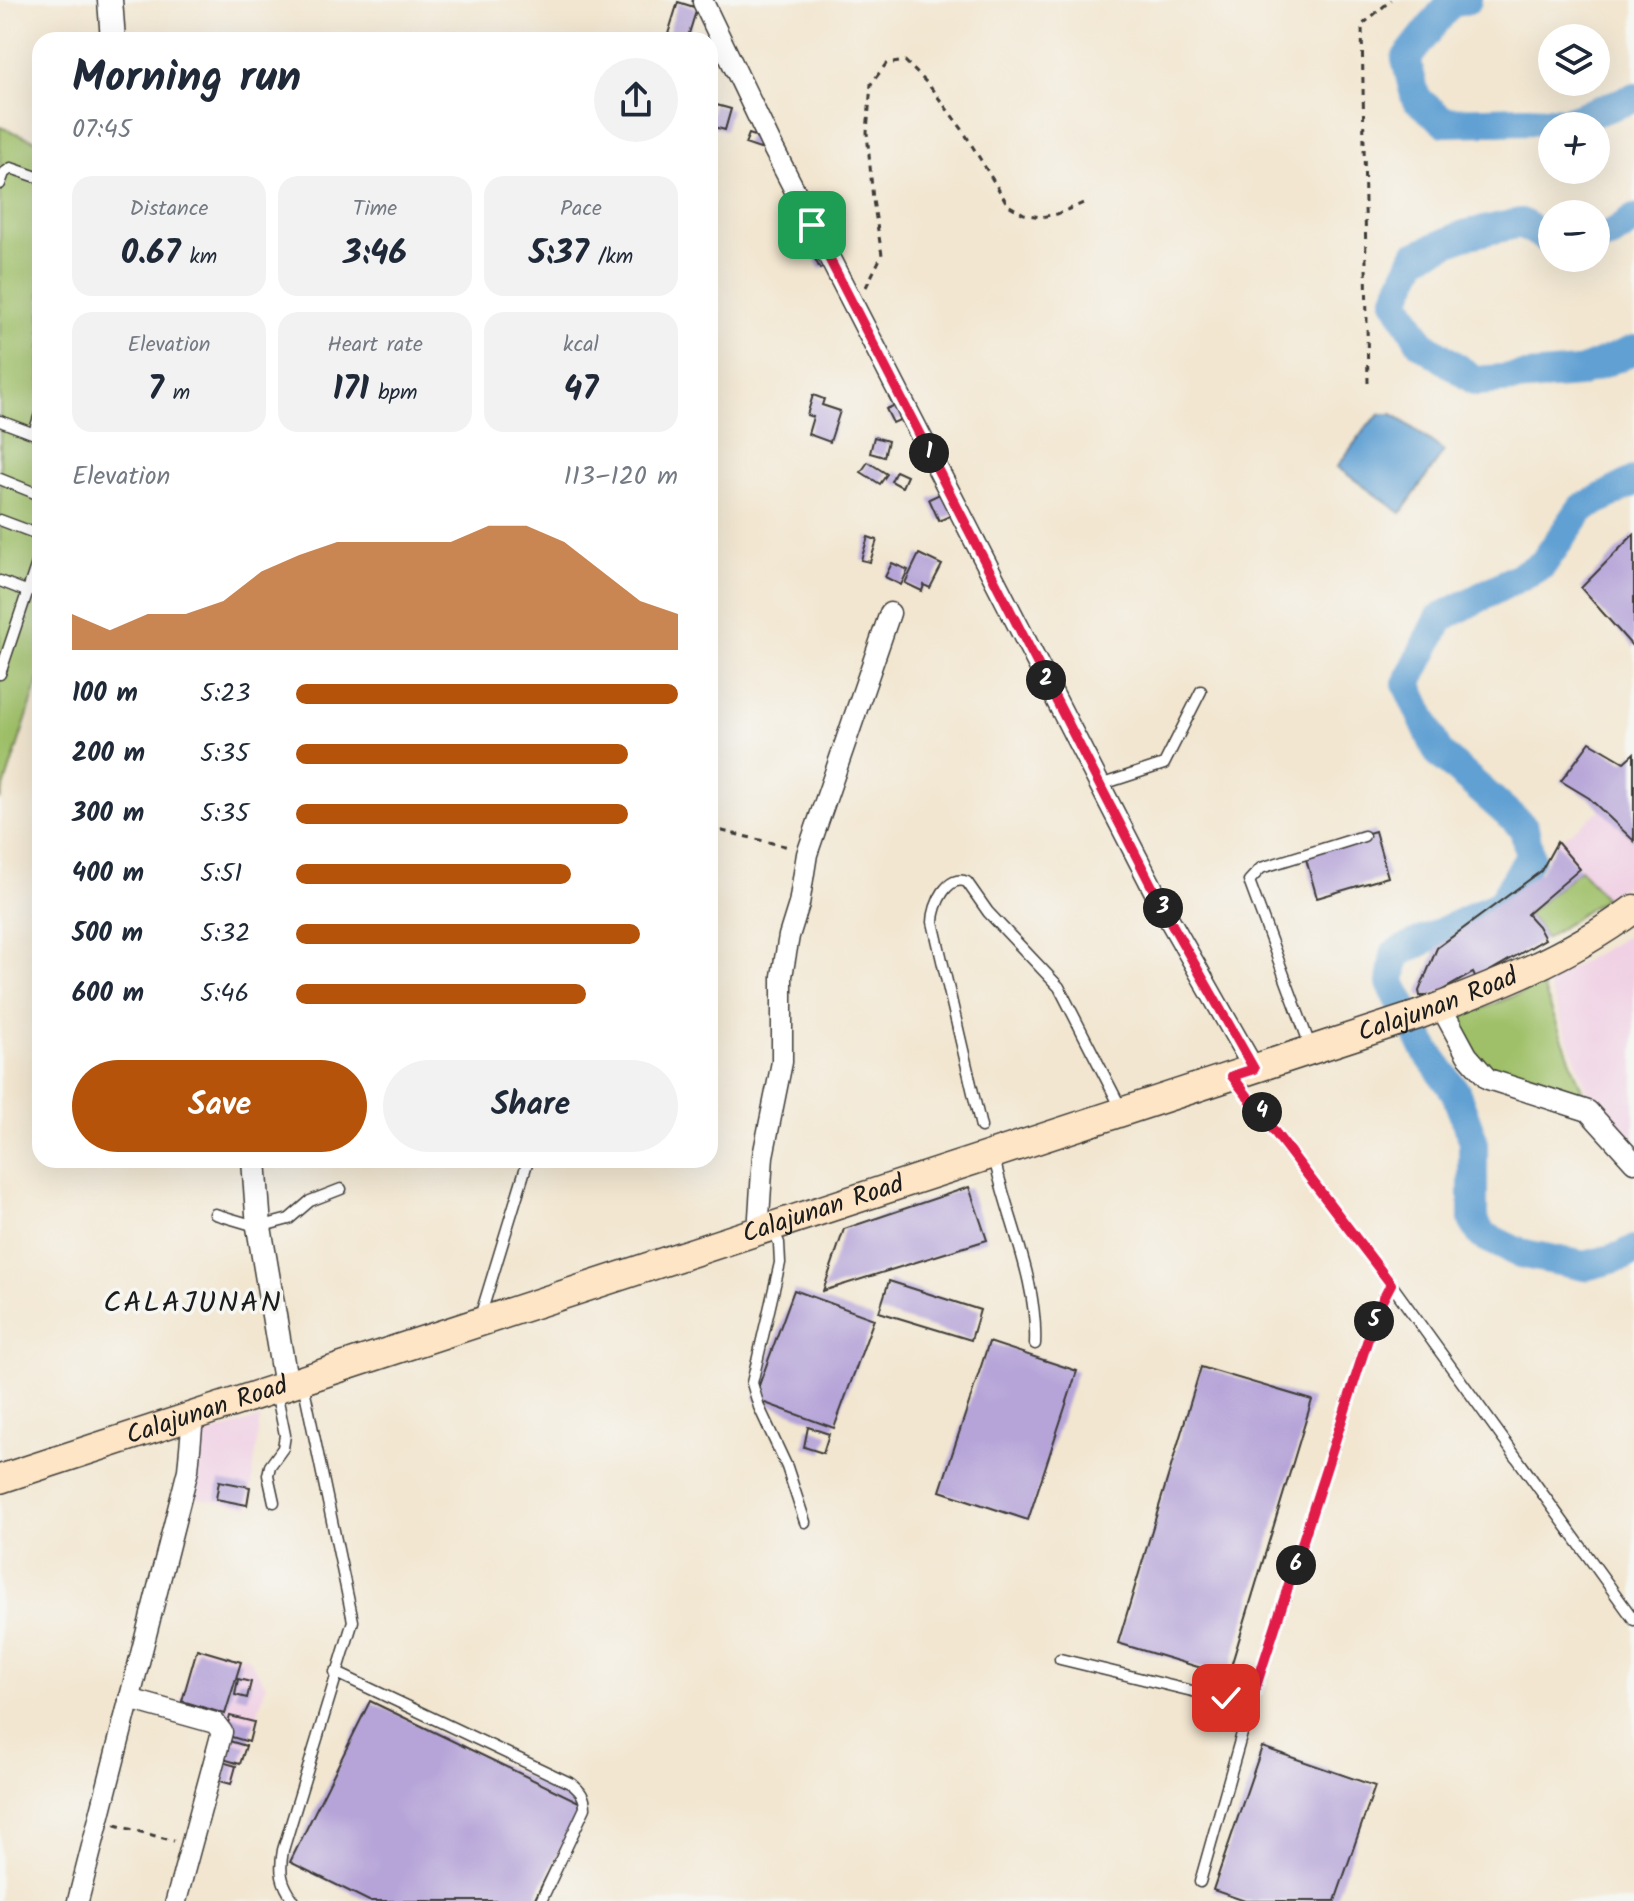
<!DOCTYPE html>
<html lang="en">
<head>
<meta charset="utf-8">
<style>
  :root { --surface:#fff; --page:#f2f2f3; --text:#1f2937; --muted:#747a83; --accent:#b45309 }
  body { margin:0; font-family:Kalam,sans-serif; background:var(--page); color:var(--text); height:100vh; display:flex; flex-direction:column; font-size:30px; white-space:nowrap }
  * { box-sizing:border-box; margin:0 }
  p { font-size:26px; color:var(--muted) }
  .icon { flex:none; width:44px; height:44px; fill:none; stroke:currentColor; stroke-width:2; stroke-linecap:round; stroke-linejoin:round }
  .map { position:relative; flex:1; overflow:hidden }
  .panel { position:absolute; left:32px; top:32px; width:686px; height:1136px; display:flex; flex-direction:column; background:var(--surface); border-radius:24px; box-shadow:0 8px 32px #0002 }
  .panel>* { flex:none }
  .buttons { position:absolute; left:1538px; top:24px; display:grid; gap:16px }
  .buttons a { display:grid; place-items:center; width:72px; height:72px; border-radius:50%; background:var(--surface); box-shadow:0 8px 32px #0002; font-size:40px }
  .pin { position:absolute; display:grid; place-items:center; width:68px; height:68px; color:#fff; margin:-34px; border-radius:16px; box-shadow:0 4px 12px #0006 }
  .km { position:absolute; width:40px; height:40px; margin:-20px; border-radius:50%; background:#222; color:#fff; font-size:22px; line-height:40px; text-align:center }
  .round { display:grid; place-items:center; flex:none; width:84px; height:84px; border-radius:42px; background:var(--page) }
  .head { display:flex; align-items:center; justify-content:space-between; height:136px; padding:0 40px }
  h1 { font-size:44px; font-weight:600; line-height:60px }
  .stats { display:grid; grid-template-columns:repeat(3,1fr); gap:12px; height:136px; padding:8px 40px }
  .stats div { display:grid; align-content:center; border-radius:20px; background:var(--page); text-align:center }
  .stats b { font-size:34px; font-weight:600 }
  .stats small { font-size:22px; font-weight:400 }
  .stats p { font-size:22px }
  .chart { height:224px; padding:16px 40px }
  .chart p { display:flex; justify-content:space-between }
  .chart svg { width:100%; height:144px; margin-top:8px; fill:var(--accent); opacity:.7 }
  .primary-button { display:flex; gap:16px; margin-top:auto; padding:16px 40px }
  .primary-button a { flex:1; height:92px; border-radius:48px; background:var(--accent); color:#fff; font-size:32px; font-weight:600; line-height:92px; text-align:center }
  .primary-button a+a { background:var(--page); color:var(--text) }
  ul { padding:0 40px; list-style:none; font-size:26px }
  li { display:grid; grid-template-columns:128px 96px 1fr; align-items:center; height:60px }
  li i { height:20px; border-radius:10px; background:var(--accent) }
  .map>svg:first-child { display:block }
  .built { fill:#f0d0e4 }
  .green { fill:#9fc068; stroke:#5e6e42; stroke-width:2 }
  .water { fill:#60a0d3; stroke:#3e5e78; stroke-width:2 }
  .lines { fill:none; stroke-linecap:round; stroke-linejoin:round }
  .river { stroke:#60a0d3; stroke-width:30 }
  .building { fill:#b6a4d8 }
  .service-casing { stroke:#3c3a37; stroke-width:13 }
  .minor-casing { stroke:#3c3a37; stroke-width:23 }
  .tertiary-casing { stroke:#3c3a37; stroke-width:27 }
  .secondary-casing { stroke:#3c3a37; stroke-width:31 }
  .path { stroke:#3c3a37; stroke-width:3; stroke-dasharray:6 6; stroke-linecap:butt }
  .service { stroke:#fff; stroke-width:10 }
  .minor { stroke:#fff; stroke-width:20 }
  .tertiary { stroke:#fff; stroke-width:24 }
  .secondary { stroke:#fde5c5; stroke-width:28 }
  .route-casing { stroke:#fff; stroke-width:16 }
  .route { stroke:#e11d48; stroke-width:10 }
  .labels { text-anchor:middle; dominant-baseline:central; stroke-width:7; stroke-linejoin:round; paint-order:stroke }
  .street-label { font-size:26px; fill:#1c1c1c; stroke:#f6f6f2 }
  .quarter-label { font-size:30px; letter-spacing:2px; fill:#1c1c1c; stroke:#f6f6f2 }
</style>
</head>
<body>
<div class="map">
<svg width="1634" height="1901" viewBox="0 0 1634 1901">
  <rect width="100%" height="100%" fill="#f6f6f2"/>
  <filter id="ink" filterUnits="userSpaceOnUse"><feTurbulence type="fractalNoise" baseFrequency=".0125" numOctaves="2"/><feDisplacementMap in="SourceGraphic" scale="16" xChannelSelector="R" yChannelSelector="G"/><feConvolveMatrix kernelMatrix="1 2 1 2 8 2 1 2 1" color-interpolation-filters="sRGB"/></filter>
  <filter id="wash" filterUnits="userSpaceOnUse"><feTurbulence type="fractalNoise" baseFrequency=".006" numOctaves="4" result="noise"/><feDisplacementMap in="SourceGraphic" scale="32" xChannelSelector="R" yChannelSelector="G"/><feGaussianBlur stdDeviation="1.8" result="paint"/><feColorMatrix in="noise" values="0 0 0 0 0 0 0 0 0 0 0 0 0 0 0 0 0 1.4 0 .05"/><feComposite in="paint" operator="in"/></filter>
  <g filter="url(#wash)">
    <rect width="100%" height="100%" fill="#f2e6d0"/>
    <g class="built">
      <path d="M1602 809 1634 841V879L1605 898 1557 842Z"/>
      <path d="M1634 932V1155L1595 1111 1547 982Z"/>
      <path d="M260 1418 249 1507 188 1496 200 1437Z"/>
      <path d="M196 1646 247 1657 266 1685 237 1787 213 1780 229 1717 180 1702Z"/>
    </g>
    <g class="green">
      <path d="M0 127 40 142V677L0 800Z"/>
      <path d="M1580 869 1605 898 1545 939 1538 926 1527 914Z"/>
      <path d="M1542 985 1587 1103 1490 1075 1453 1020Z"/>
    </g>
    <path class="water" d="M1381 414H1393L1444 451 1401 513 1337 467 1368 425Z"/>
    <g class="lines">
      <g class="river">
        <path d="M1467 0 1450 3 1406 59 1416 99 1445 122 1527 120 1566 122 1634 98"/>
        <path d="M1596 240 1611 235 1634 219"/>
        <path d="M1552 241 1521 223 1464 235 1415 256 1396 300 1421 343 1476 381 1578 373 1634 350"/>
        <path d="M1634 481 1581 509 1542 565 1440 618 1407 684 1438 752 1524 828 1530 857 1501 904 1395 954 1391 983 1427 1052 1455 1091 1473 1140V1220L1482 1235 1519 1253 1585 1266 1623 1256 1634 1250"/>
      </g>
    </g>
    <g id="blocks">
      <g class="building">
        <path d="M678 2 697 8 687 40 668 34Z"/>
        <path d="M713 104 731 109 725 130 710 126Z"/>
        <path d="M749 134 764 139 760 149 745 144Z"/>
        <path d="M807 215 831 264 820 269 796 221Z"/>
        <path d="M813 395 824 399 822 405 840 411 830 442 808 434 813 417 807 415Z"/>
        <path d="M898 404 904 418 893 423 886 409Z"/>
        <path d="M874 437 888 441 884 457 870 453Z"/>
        <path d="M868 462 887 474 880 484 861 472Z"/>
        <path d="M896 471 907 476 902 487 891 481Z"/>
        <path d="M944 492 954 514 939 521 929 499Z"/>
        <path d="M1634 534V648L1581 588Z"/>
        <path d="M868 537 877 540 870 562 861 560Z"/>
        <path d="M919 554 942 565 930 588 924 585 922 591 905 583Z"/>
        <path d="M892 563 908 570 901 585 885 577Z"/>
        <path d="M1590 742 1624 762 1634 753V841L1589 798 1561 781Z"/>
        <path d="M1375 831 1388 877 1317 898 1304 852Z"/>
        <path d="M1557 842 1580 869 1527 914 1538 926 1545 939 1476 979 1473 973 1432 996H1420L1419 991 1437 948 1541 871Z"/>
        <path d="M969 1187 987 1240 823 1291 844 1229Z"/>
        <path d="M889 1281 980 1310 971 1340 879 1312Z"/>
        <path d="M794 1290 874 1319 834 1428 754 1399Z"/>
        <path d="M989 1342 1077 1371 1028 1520 940 1491Z"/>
        <path d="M1201 1367 1312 1400 1228 1676 1118 1643Z"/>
        <path d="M808 1427 829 1434 823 1453 804 1447Z"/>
        <path d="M219 1481 250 1487 247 1505 216 1499Z"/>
        <path d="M197 1649 241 1662 225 1714 182 1701Z"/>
        <path d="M238 1679 251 1682 247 1698 235 1695Z"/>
        <path d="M370 1701 583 1804 534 1901H369L290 1862Z"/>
        <path d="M230 1716 254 1722 249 1742 225 1735Z"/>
        <path d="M226 1740 246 1746 240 1764 220 1758Z"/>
        <path d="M1262 1747 1375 1786 1335 1901H1245L1213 1890Z"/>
        <path d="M222 1762 236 1766 231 1784 217 1780Z"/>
      </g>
    </g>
  </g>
  <g filter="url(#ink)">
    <use href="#blocks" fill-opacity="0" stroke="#3c3a37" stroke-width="2"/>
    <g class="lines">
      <g class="service-casing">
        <g id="service">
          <path d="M0 184 4 173 11 168 40 178"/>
          <path d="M0 421 40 436"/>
          <path d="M34 433 40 414"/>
          <path d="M0 479 40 495"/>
          <path d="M0 520 40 535"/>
          <path d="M0 581 26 591"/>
          <path d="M0 674 40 554"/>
          <path d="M1100 785 1164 764 1201 691"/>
          <path d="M1311 1048 1249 881 1261 868 1364 836"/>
          <path d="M1234 1078 1391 1284 1634 1620"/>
          <path d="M981 1127 933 922C933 905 948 873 967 882L988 912 1059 987 1122 1110"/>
          <path d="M994 1157C1007 1218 1038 1281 1035 1344"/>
          <path d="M215 1214 259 1227 289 1219 310 1201 341 1189"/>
          <path d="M772 1227 779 1243 780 1263 752 1383 759 1407 787 1467 805 1522"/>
          <path d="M480 1317 528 1160"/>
          <path d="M274 1502 268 1475 270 1466 283 1448 285 1435 276 1391"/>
          <path d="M1060 1659 1250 1705 1377 1311 1391 1284"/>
          <path d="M335 1672 572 1784C580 1791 585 1796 585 1808L541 1901"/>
          <path d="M1200 1882 1250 1705"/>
          <path d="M294 1901C281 1883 279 1872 283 1850L353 1621 303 1383"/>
        </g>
      </g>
      <g class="minor-casing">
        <g id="minor">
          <path d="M703 2 770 142 1165 912 1254 1069"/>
          <path d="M1441 1007 1467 1055 1488 1079 1588 1111 1634 1162"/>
          <path d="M758 1232 763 1156 782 1062V976L789 936 799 904 807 854 890 613"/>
          <path d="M129 1699 215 1723 222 1732 176 1901"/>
          <path d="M78 1901 188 1470 193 1417"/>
        </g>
      </g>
      <g class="tertiary-casing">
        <g id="tertiary">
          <path d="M110 0 113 40"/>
          <path d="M254 1160 259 1227 286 1386"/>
        </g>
      </g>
      <g class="secondary-casing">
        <g id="secondary">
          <path id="s1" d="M0 1479 1418 1015C1495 986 1568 958 1634 909"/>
        </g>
      </g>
      <g class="path">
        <path d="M866 287 882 255 873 200 867 132 871 84 886 64 905 61 928 84 962 129 1008 205 1024 214 1040 217 1057 214 1086 202"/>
        <path d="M1368 383 1362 25 1391 0"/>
        <path d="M710 828 789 847"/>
        <path d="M115 1825 174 1841"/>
      </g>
      <use href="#service" class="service"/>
      <use href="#minor" class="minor"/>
      <use href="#tertiary" class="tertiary"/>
      <use href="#secondary" class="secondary"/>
    </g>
  </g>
  <g class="lines" filter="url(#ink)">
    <g class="route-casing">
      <path id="route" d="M812 225 1165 912 1254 1069 1232 1076 1391 1284 1377 1311 1250 1705 1226 1698"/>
    </g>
    <use href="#route" class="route"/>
  </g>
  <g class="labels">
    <g class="street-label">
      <text stroke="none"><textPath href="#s1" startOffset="1514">Calajunan Road</textPath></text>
      <text stroke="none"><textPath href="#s1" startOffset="866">Calajunan Road</textPath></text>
      <text stroke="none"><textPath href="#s1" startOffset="218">Calajunan Road</textPath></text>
    </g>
    <g class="quarter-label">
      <text x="193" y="1304">CALAJUNAN</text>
    </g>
  </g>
</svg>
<div class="buttons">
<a><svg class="icon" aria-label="layers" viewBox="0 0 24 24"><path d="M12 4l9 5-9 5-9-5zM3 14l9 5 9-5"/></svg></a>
<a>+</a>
<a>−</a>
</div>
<div class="pin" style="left:812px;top:225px;background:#1e9e55"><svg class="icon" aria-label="arrive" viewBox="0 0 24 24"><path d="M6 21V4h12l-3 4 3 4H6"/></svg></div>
<div class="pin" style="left:1226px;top:1698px;background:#d93025"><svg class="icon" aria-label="check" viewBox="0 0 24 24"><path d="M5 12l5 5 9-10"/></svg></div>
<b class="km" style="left:929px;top:453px">1</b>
<b class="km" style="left:1046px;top:680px">2</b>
<b class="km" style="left:1163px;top:908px">3</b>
<b class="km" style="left:1262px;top:1112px">4</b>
<b class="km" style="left:1374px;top:1321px">5</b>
<b class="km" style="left:1296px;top:1565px">6</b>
<section class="panel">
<div class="head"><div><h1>Morning run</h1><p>07:45</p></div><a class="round"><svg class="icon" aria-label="share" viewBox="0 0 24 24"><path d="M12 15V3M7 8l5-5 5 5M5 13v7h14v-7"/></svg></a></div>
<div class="stats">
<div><p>Distance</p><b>0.67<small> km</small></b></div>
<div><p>Time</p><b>3:46</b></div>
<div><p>Pace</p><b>5:37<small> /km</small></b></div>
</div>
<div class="stats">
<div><p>Elevation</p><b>7<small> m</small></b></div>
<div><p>Heart rate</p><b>171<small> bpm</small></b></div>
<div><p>kcal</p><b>47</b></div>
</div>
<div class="chart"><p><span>Elevation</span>113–120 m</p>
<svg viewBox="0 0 160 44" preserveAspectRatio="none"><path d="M0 44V33L10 38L20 33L30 33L40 29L50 20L60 15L70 11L80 11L90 11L100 11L110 6L120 6L130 11L140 20L150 29L160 33V44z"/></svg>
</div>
<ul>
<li><b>100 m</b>5:23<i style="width:100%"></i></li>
<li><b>200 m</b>5:35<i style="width:87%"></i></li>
<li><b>300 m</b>5:35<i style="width:87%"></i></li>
<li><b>400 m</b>5:51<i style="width:72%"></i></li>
<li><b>500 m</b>5:32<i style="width:90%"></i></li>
<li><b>600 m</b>5:46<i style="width:76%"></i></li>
</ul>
<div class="primary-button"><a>Save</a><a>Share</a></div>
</section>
</div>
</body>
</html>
